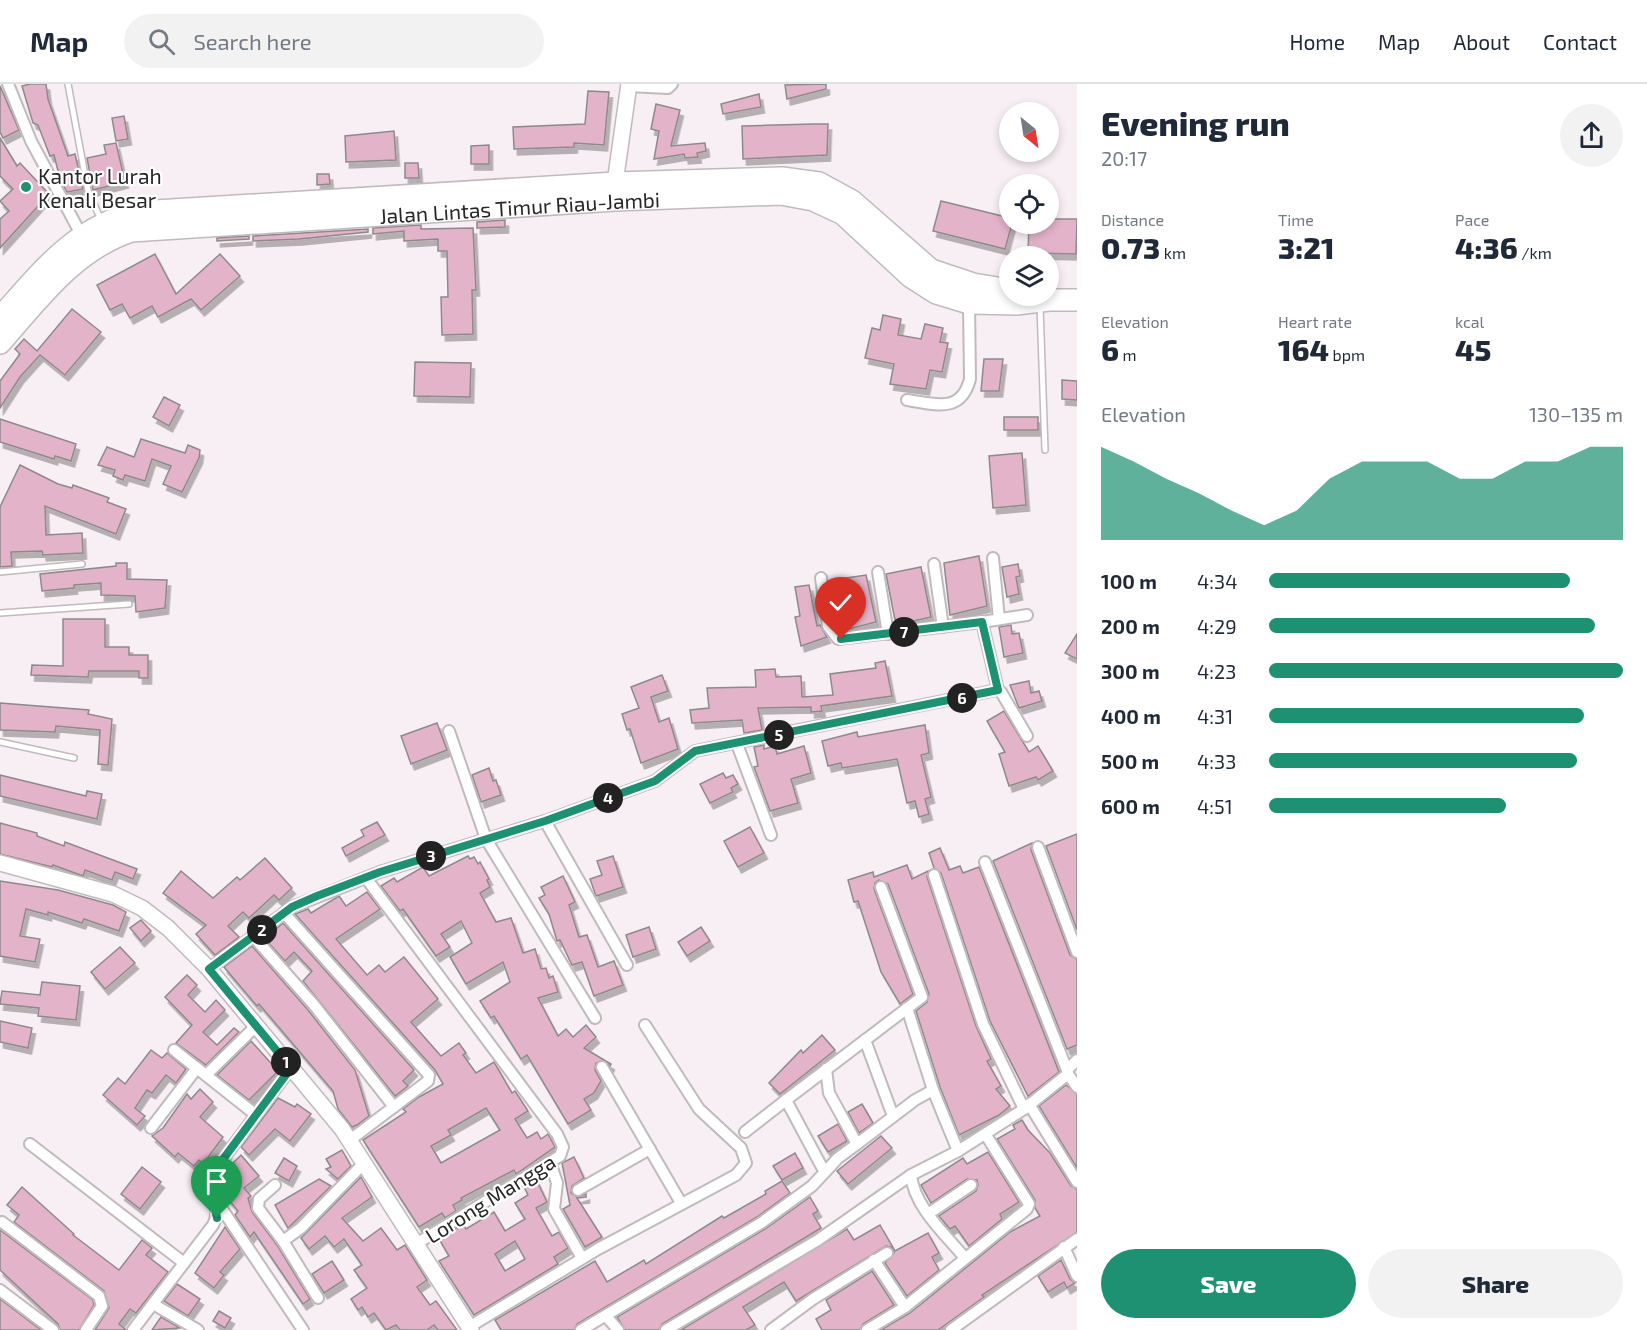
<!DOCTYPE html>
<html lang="en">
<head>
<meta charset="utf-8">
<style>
  :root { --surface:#fff; --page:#f2f2f3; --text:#1f2937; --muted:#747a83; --line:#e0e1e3; --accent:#1e9173 }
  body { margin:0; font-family:"Exo 2",sans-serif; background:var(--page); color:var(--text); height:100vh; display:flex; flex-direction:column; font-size:22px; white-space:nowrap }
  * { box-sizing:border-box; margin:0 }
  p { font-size:20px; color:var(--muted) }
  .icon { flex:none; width:33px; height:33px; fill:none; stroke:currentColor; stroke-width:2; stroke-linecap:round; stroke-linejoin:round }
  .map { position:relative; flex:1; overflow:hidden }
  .panel { display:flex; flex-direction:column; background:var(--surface); width:570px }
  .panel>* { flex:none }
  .needle { width:39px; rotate:150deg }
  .controls { position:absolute; left:999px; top:18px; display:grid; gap:12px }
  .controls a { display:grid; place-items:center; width:60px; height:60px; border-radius:50%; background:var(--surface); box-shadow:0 3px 9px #0003; font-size:30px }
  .pin { position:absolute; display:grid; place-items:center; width:51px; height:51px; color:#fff; margin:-62px -26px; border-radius:50% 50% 50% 0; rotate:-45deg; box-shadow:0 0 6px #0007 }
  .pin .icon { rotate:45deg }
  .km { position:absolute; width:30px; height:30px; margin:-15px; border-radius:50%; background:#222; color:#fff; font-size:16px; line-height:30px; text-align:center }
  .round { display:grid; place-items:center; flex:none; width:63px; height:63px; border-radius:32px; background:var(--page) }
  .headline { display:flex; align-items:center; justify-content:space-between; height:102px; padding:0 24px }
  h1 { font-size:33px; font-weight:800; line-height:45px }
  .metrics { display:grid; grid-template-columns:repeat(3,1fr); gap:9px; height:102px; padding:6px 24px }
  .metrics div { display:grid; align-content:center }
  .metrics b { font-size:30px; font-weight:800 }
  .metrics small { font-size:16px; font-weight:400 }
  .metrics p { font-size:16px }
  .chart { height:168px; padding:12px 24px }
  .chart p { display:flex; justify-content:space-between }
  .chart svg { width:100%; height:108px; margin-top:6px; fill:var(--accent); opacity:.7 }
  .cta { display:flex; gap:12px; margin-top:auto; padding:12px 24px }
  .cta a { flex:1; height:69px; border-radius:36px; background:var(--accent); color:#fff; font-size:24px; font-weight:800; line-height:69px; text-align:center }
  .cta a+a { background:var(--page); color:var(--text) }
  ul { padding:0 24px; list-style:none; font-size:20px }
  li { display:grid; grid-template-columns:96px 72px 1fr; align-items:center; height:45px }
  li i { height:15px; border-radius:8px; background:var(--accent) }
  header { display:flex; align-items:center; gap:36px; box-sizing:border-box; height:84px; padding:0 30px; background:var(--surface); border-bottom:2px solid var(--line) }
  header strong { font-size:28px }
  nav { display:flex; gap:33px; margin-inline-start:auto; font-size:21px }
  .search { width:420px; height:54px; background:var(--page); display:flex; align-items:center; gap:15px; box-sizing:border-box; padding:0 21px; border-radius:33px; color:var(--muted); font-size:22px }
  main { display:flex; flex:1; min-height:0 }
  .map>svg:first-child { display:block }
  .building { fill:#e3b3ca; stroke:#90898c; stroke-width:1.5; fill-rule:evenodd; filter:url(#shadow) }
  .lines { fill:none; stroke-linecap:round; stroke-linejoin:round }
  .lane-casing { stroke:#c1babd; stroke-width:8 }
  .street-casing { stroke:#c1babd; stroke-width:14 }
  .secondary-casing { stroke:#c1babd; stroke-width:18 }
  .highway-casing { stroke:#c1babd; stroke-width:24 }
  .lane { stroke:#fff; stroke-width:5 }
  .street { stroke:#fff; stroke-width:10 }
  .secondary { stroke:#fff; stroke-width:15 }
  .highway { stroke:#fff; stroke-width:21 }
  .route-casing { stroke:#fff; stroke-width:12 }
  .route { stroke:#1e9173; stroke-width:8 }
  .poi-dot { fill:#1e9173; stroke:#fff; stroke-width:2 }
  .labels { text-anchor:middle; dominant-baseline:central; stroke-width:4.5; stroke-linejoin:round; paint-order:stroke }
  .poi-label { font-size:21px; fill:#282627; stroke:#fff; text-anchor:start }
  .street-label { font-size:21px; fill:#282627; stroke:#fff }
</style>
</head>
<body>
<header>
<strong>Map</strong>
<div class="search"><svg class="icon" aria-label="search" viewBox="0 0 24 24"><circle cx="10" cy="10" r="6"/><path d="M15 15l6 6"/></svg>Search here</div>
<nav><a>Home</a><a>Map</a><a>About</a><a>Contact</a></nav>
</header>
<main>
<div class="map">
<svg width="1077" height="1246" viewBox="0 0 1077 1246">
  <defs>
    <filter id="shadow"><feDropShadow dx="3.5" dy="6" stdDeviation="0" flood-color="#0004"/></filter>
  </defs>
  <rect width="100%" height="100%" fill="#f7eff3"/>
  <g class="building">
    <path d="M30 0H46L48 15 68 72 75 70 83 105 67 108 60 95 54 71 50 72 38 41 33 39 22 2Z"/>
    <path d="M826 0V5L787 15 785 1Z"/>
    <path d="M0 2 19 46 3 54 0 48Z"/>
    <path d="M588 7 609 8 604 61 574 59V63L514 65 513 43 585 40Z"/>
    <path d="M759 10 761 23 723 30 721 20Z"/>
    <path d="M656 20 680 26 671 62 705 59 706 67 697 69 698 73 685 74 684 70 654 75 659 47 651 45Z"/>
    <path d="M124 32 128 55 116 57 112 34Z"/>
    <path d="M813 40H828L827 71 743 75 742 42Z"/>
    <path d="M394 47 396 76 346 78 345 52Z"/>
    <path d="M0 54 17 82 20 79 49 110 0 164V135L9 127 0 117 13 105 0 92Z"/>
    <path d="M116 59 125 98 93 106 87 74 106 70 104 61Z"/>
    <path d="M489 61V80H471V62Z"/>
    <path d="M405 79H418L419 94H405Z"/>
    <path d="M317 90H329L330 100 317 101Z"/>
    <path d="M941 117 1010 134 1012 140 1005 165 933 147Z"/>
    <path d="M1048 135H1077L1076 170 1028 169 1029 140H1048Z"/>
    <path d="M505 136V143L477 144V138Z"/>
    <path d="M421 141V145L473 144 476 206H472L473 250 442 251 441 213H448L447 167H438V155L404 157V147L373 150V144Z"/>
    <path d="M368 145V148L299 155 253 157V152Z"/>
    <path d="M249 152V155L217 157V154Z"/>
    <path d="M155 170 176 210 220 170 240 192 201 226 191 215 158 233 152 222 130 234 122 220 110 226 97 201Z"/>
    <path d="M72 225 101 248 65 291 40 271 20 293 0 324V297L20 270 15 265 24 255 37 267Z"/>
    <path d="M883 231 901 235 898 251 921 255 925 240 943 244 940 258 948 259 942 288 930 286 926 305 890 300 894 280 865 274 872 244 880 246Z"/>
    <path d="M984 275H1003L999 307H981Z"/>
    <path d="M415 278 471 279 470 313 414 312Z"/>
    <path d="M1062 296 1077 297V316L1062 315Z"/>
    <path d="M164 313 180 321 169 342 153 333Z"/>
    <rect x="1004" y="333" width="34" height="13"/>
    <path d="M0 335 76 360 71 377 55 372 54 375 0 358Z"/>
    <path d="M141 355 185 369 188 361 200 366 199 374 182 408 163 400 171 382 152 375 145 397 125 391 123 396 113 392 115 386 98 381 107 363 134 373Z"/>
    <path d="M1022 369 1026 421 993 424 989 372Z"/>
    <path d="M20 381 58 400 72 404 73 401 109 414 107 418 126 425 116 450 45 422 46 451 82 449 83 469 43 471 42 467 11 468 12 482 0 483V423Z"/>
    <path d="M979 472 987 522 950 531 944 479Z"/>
    <path d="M116 479H127V495L167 496 165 524 136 528 135 512 101 511V499L74 501V504L42 507 40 490 116 482Z"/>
    <path d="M1018 480 1020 492 1016 493 1019 510 1007 513 1002 483Z"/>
    <path d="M921 483 931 533 896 541 886 490Z"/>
    <path d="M866 491 876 538 841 547 835 539 838 527 833 496Z"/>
    <path d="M809 501 817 542 820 541 827 553 801 562 795 533 800 532 795 503Z"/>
    <path d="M63 535H105V563H129V571H148V594H139V587H89L88 593 31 591 32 581 63 582Z"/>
    <path d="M1011 541 1012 550 1019 549 1023 569 1004 573 999 543Z"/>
    <path d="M1077 550V575L1065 569Z"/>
    <path d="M885 577 892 612 821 622 822 627 811 628V623L758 624 762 646 744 649 742 636 692 639 690 626 709 624 707 604 756 603 755 586 775 585 776 593 801 592 802 613 833 611 830 590 876 584 875 579Z"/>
    <path d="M662 591 668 607 651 613 659 638 669 634 678 665 641 679 630 645 627 646 622 630 639 624 631 603Z"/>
    <path d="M1029 597 1031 609 1039 607 1042 617 1019 624 1010 601Z"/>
    <path d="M0 619 89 626 88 630 112 635 108 681 98 680 100 646 56 642 55 648 0 646Z"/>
    <path d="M1004 627 1029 668 1038 662 1053 687 1038 696 1036 693 1009 702 999 670 1005 668 987 637Z"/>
    <path d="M437 639 447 666 411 680 401 652Z"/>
    <path d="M925 641 929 669 921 671 931 713 925 715 929 730 919 733 915 717 907 719 897 675 842 684 841 679 828 682 822 657 857 648 858 653Z"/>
    <path d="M764 661V665L775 662 777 670 804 662 811 689 791 695 798 719 770 727 754 683 758 682 754 663Z"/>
    <path d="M489 684 493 697 496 696 501 711 481 718 472 691Z"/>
    <path d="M723 689 726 694 733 691 738 700 731 704 733 708 710 719 700 700Z"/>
    <path d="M0 691 86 712 87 707 102 710 97 735 0 712Z"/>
    <path d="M377 738 385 751 346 772 342 764 364 752 361 746Z"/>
    <path d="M0 739 37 749V752L64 762 65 758 137 785 133 795 115 788 112 796 85 786 83 792 53 781 52 783 0 770Z"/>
    <path d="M750 743 764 769 738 783 724 757Z"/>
    <path d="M1077 750V846L1046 762Z"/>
    <path d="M1032 759 1031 766 1070 871 1077 875V961L1067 965 993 777Z"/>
    <path d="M940 764 949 786 960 782 963 789 979 783 1052 970 1059 988 1028 1012 990 937 941 789 934 784 929 769Z"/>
    <path d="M468 772 470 775 474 773 478 780 480 778 489 795 487 796 490 803 480 809 496 838 511 834 523 869 535 865 541 885 546 884 549 894 553 892 558 908 538 914 558 952 566 945 573 953 586 941 596 953 584 964 611 980 610 982 603 976 596 979 595 986 601 997 594 1009 584 1015 591 1026 568 1040 527 971 521 975 494 932 491 934 480 917 510 898 503 878 466 900 450 873 472 859 461 837 441 850 450 863 436 872 403 825 400 827 381 802 394 794 397 798 423 783 429 792Z"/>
    <path d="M613 772 623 803 596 812 590 795 602 791 597 777Z"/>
    <path d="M265 774 292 804 279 816 274 811 249 834 243 828 228 842 239 853 215 871 196 850 206 841 163 809 181 787 213 814 237 793 240 796Z"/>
    <path d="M907 781 912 795 928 787 927 793 976 942 991 975 987 977 1001 1002 996 1005 1010 1022 999 1031 959 1051 940 1003 916 927 927 918 929 910 888 800 879 796 875 799 874 805 913 910 900 920 881 888 858 817 854 818 848 796 873 788 874 793Z"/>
    <path d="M563 792 575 818 569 821 579 853 587 851 598 883 614 877 623 901 594 912 582 878 572 881 560 856 557 857 549 830 539 814 545 811 541 803Z"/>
    <path d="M0 797 58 806 113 821 126 828 119 847 84 835 82 839 48 828V831L26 825 20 852 40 855 35 878 0 872Z"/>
    <path d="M367 808 380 825 336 855 367 891 379 881 385 888 404 873 438 915 411 938 441 972 459 959 466 969 463 971 476 989 494 978 512 1009 515 1007 528 1027 515 1035 527 1054 537 1048 541 1055 548 1050 555 1063 516 1090 514 1086 461 1114 462 1116 453 1121 456 1127 445 1134 442 1129 419 1143 363 1056 406 1028 403 1025 419 1013 443 1000 435 986 295 830 308 825 311 829 339 812 346 822ZM486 1024 500 1046 441 1079 431 1062 451 1051 448 1046Z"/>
    <path d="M141 836 151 847 141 857 130 844Z"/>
    <path d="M283 839 414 986 403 997 408 1002 395 1012 303 897 312 887 294 868 285 877 265 855Z"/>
    <path d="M649 843 656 865 633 873 626 851Z"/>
    <path d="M701 843 710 857 687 872 678 858Z"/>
    <path d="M252 862 308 926 355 986 369 1032 357 1041 352 1043 338 1025 333 1007 259 920 257 922 224 883Z"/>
    <path d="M120 863 135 879 105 905 91 888Z"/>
    <path d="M187 891 197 901 188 911 205 928 216 916 225 926 203 948 217 961 234 944 239 948 206 981 176 959 192 941 165 913Z"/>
    <path d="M42 898 80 902 76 936 38 932 39 924 0 920 2 907 40 911Z"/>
    <path d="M0 937 32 944 28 964 0 958Z"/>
    <path d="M822 951 835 966 780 1010 769 999 801 966 803 969Z"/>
    <path d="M251 957 278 987 249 1016 217 991Z"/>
    <path d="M151 966 162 974 167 969 186 985 176 999 166 991 152 1009 147 1006 135 1024 145 1032 137 1041 103 1011 118 994 125 1000Z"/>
    <path d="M1066 1001 1077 1010V1084L1039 1022Z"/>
    <path d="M200 1005 213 1018 200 1033 223 1053 203 1080 199 1076 194 1082 178 1069 175 1073 152 1052 163 1044 187 1010 191 1015Z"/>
    <path d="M278 1014 295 1023 297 1020 311 1030 290 1057 275 1045 249 1071 241 1063Z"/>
    <path d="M862 1020 873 1039 859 1049 848 1028Z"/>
    <path d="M1022 1036 1028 1046 1050 1069 1071 1102 1077 1105V1148L982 1211 984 1213 938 1246H881L910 1229 1010 1148 1040 1132 1035 1124V1116L997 1055 1015 1045 1013 1041Z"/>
    <path d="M838 1040 847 1057 828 1068 818 1052Z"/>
    <path d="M881 1052 892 1064 848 1100 837 1087Z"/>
    <path d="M342 1066 351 1082 338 1095 326 1085 331 1083 326 1075Z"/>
    <path d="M988 1068 1019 1118 1000 1130 1002 1135 969 1162 955 1142 950 1145 939 1132 976 1107 978 1101 977 1096 967 1095 931 1119 921 1101 963 1074 967 1080Z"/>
    <path d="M795 1069 803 1084 782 1096 773 1082Z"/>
    <path d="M241 1071 259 1092 244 1104 251 1112 248 1114 252 1128 277 1161 310 1215 303 1220 254 1148 250 1153 235 1131 238 1127 219 1104 223 1101 219 1093Z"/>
    <path d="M574 1073 584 1094 572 1102 571 1109 577 1113 586 1110V1113L577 1114 602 1153 585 1163 563 1125 570 1121 562 1079Z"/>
    <path d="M284 1074 297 1082 289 1097 275 1089Z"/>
    <path d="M142 1083 161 1098 140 1125 121 1110Z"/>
    <path d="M361 1093 372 1113 342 1134 363 1157 381 1144 397 1166 405 1161 427 1196 417 1203 430 1221 436 1217 457 1246H438L434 1241 427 1246H400L396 1241 386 1246 374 1229 368 1233 362 1223 358 1226 351 1215 367 1204 354 1186 362 1181 344 1155 334 1163 325 1152 309 1165 301 1154Z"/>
    <path d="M319 1095 331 1102 288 1144 275 1121Z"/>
    <path d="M536 1095 547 1118 536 1124 552 1152 559 1148 568 1164 554 1173 558 1180 474 1231 439 1177 449 1172 439 1155 463 1140 466 1145 494 1128 505 1147 525 1135 515 1119 528 1111 524 1103ZM515 1157 525 1175 505 1187 495 1170Z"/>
    <path d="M782 1097 790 1109 757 1133 577 1240 574 1246H501L495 1236 595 1177 607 1198 644 1176 646 1180 722 1132 724 1134 766 1110 765 1107Z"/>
    <path d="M22 1103 74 1150 73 1151 119 1186 142 1156 152 1164 146 1171 168 1188 136 1229 130 1225 119 1240 126 1246H95L109 1224 104 1207 14 1138 19 1131 7 1121Z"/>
    <path d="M810 1113 818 1127 813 1130 821 1144 662 1240 659 1246H625L617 1233 765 1145Z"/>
    <path d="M880 1141 895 1167 928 1149 939 1169 932 1173 939 1186 907 1212 885 1179 894 1169 891 1163 886 1162 796 1217 784 1198 743 1223 755 1241 746 1246H681L847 1145 854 1156Z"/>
    <path d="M225 1143 240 1165 220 1188 224 1191 214 1204 195 1189Z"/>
    <path d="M0 1146 93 1216 94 1221 79 1246H60L58 1240 0 1186Z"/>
    <path d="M1061 1176 1070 1195 1075 1199 1067 1204 1064 1198 1048 1208 1038 1192Z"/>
    <path d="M332 1177 344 1196 324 1209 312 1190Z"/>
    <path d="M872 1187 894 1221 863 1240 860 1246H822L816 1235 831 1226 826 1216Z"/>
    <path d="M177 1200 200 1215 188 1232 164 1217Z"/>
    <path d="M0 1215 41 1246H0Z"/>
    <path d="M219 1227 231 1234 225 1244 213 1237Z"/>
    <path d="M161 1233 180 1244 152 1246Z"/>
  </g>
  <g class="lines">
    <g class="lane-casing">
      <g id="lane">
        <path d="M68 0 88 107 102 138"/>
        <path d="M1040 222 1045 366"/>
        <path d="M0 488 82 480"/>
        <path d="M0 529 129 520"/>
        <path d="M0 658 74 674"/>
      </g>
    </g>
    <g class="street-casing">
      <g id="street">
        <path d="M8 0 31 57 84 156"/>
        <path d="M628 2 668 4 672 0"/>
        <path d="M907 316C935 320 961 330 970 295L969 219"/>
        <path d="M993 474 999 535"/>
        <path d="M934 480 943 543"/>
        <path d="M878 488 888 550"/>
        <path d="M821 494 828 542 838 555 982 538 998 606"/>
        <path d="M982 538 1027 531"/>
        <path d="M449 647 486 755 595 934"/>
        <path d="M737 660 771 751"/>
        <path d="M545 737 627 881"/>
        <path d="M1038 763 1077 868"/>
        <path d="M985 778 1067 986"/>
        <path d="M934 791 983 940 1024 1025"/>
        <path d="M366 794 557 1050 563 1063 560 1072 416 1160"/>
        <path d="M284 829 429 991 428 997 350 1056"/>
        <path d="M253 852 314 921 394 1023"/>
        <path d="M209 885 292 823 380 788 545 737 655 697 695 667 997 606 1001 608 1027 652"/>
        <path d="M907 924 933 1006 958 1067 1024 1025 1068 990 1067 986 1077 976"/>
        <path d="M865 956 893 1032"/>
        <path d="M174 966 256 1031"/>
        <path d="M602 983 681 1119"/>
        <path d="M1068 990 1077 1003"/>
        <path d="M206 991 256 942"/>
        <path d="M1029 1020 1077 1098"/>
        <path d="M151 1044 197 984"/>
        <path d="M745 1048 786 1016"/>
        <path d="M30 1060 184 1179"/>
        <path d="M857 1060 915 1016 933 1006"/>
        <path d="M958 1067 911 1091C914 1123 946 1151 965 1174"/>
        <path d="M550 1078 557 1099 554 1125 582 1174"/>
        <path d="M824 1087 786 1016 922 913 881 803"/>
        <path d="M275 1101 259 1115 258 1124 283 1157 318 1214"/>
        <path d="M578 1106 650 1065"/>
        <path d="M218 1119 303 1246"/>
        <path d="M928 1130 971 1101"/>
        <path d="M2 1138 99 1212 102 1222 86 1246"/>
        <path d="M283 1157 301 1144 364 1079"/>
        <path d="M1064 1163 1077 1192"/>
        <path d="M874 1176 905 1223"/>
        <path d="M0 1206 53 1246"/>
        <path d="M153 1220 198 1246"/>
        <path d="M606 1232 618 1246"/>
        <path d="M469 1243 598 1165 736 1091 746 1079 741 1064 699 1025 645 941"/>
        <path d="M133 1246 213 1141C223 1123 206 1108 212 1090L291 984"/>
        <path d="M581 1246 761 1139 812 1102 838 1074 857 1060 829 1009 826 985"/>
        <path d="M666 1246 818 1156 911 1091"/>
        <path d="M771 1246 813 1215 887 1169"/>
        <path d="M867 1246 905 1223 1027 1125 1029 1120 986 1051"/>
        <path d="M951 1246 1077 1155"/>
      </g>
    </g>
    <g class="secondary-casing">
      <g id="secondary">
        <path d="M615 99 629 0"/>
        <path d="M0 779 113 810 142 824 168 844 209 885 342 1045 471 1246"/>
      </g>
    </g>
    <g class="highway-casing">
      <g id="highway">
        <path d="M0 234C40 189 76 141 139 128L615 99 782 94 819 99 852 117 931 186 973 200 1010 206"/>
        <path id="s1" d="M0 259C38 216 74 166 131 147L615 116 781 110 813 116 843 130 911 193 936 209 969 219 1016 220 1049 216H1077"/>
      </g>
    </g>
    <use href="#lane" class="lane"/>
    <use href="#street" class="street"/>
    <use href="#secondary" class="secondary"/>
    <use href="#highway" class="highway"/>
  </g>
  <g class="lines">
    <g class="route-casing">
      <path id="route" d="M217 1134 210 1099 212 1090 291 984 209 885 292 823 317 812 380 788 545 737 655 697 695 667 998 606 982 538 841 555"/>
    </g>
    <use href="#route" class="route"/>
  </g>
  <circle class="poi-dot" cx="26" cy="103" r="6"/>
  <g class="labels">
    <g class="poi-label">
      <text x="38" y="91">Kantor Lurah<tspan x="38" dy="24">Kenali Besar</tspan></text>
    </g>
    <g class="street-label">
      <text stroke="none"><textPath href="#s1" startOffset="564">Jalan Lintas Timur Riau-Jambi</textPath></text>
      <text transform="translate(490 1114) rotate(-32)">Lorong Mangga</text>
    </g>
  </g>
</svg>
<div class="controls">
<a><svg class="needle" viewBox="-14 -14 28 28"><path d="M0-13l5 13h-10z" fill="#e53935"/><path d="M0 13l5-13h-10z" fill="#747a83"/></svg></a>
<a><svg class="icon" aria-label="locate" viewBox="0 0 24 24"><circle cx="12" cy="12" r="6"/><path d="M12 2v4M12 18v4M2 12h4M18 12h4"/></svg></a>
<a><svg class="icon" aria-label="layers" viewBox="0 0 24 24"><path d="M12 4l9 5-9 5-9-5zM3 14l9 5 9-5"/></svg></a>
</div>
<div class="pin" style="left:217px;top:1134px;background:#1e9e55"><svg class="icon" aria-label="arrive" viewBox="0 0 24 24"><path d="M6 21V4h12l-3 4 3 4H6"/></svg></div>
<div class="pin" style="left:841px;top:555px;background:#d93025"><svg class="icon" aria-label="check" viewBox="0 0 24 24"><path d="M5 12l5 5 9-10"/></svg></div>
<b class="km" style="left:286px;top:978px">1</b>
<b class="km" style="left:262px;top:846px">2</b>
<b class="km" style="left:431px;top:772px">3</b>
<b class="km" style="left:608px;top:714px">4</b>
<b class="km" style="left:779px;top:651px">5</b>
<b class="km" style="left:962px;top:614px">6</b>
<b class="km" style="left:904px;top:548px">7</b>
</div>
<section class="panel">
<div class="headline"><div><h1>Evening run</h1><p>20:17</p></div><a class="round"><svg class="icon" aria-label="share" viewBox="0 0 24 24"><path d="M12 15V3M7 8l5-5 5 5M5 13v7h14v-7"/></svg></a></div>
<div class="metrics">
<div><p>Distance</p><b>0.73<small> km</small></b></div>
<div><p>Time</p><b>3:21</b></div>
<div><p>Pace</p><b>4:36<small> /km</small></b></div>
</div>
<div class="metrics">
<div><p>Elevation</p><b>6<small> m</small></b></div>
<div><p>Heart rate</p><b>164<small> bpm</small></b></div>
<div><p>kcal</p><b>45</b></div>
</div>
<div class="chart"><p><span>Elevation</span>130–135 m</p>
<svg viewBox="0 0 160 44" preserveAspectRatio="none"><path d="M0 44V6L10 12L20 19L30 25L40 32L50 38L60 32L70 19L80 12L90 12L100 12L110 19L120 19L130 12L140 12L150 6L160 6V44z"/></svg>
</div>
<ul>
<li><b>100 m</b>4:34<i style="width:85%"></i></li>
<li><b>200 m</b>4:29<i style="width:92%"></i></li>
<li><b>300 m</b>4:23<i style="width:100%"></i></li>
<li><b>400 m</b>4:31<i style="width:89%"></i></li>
<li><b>500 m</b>4:33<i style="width:87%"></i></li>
<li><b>600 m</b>4:51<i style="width:67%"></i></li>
</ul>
<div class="cta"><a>Save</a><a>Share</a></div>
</section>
</main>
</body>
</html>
